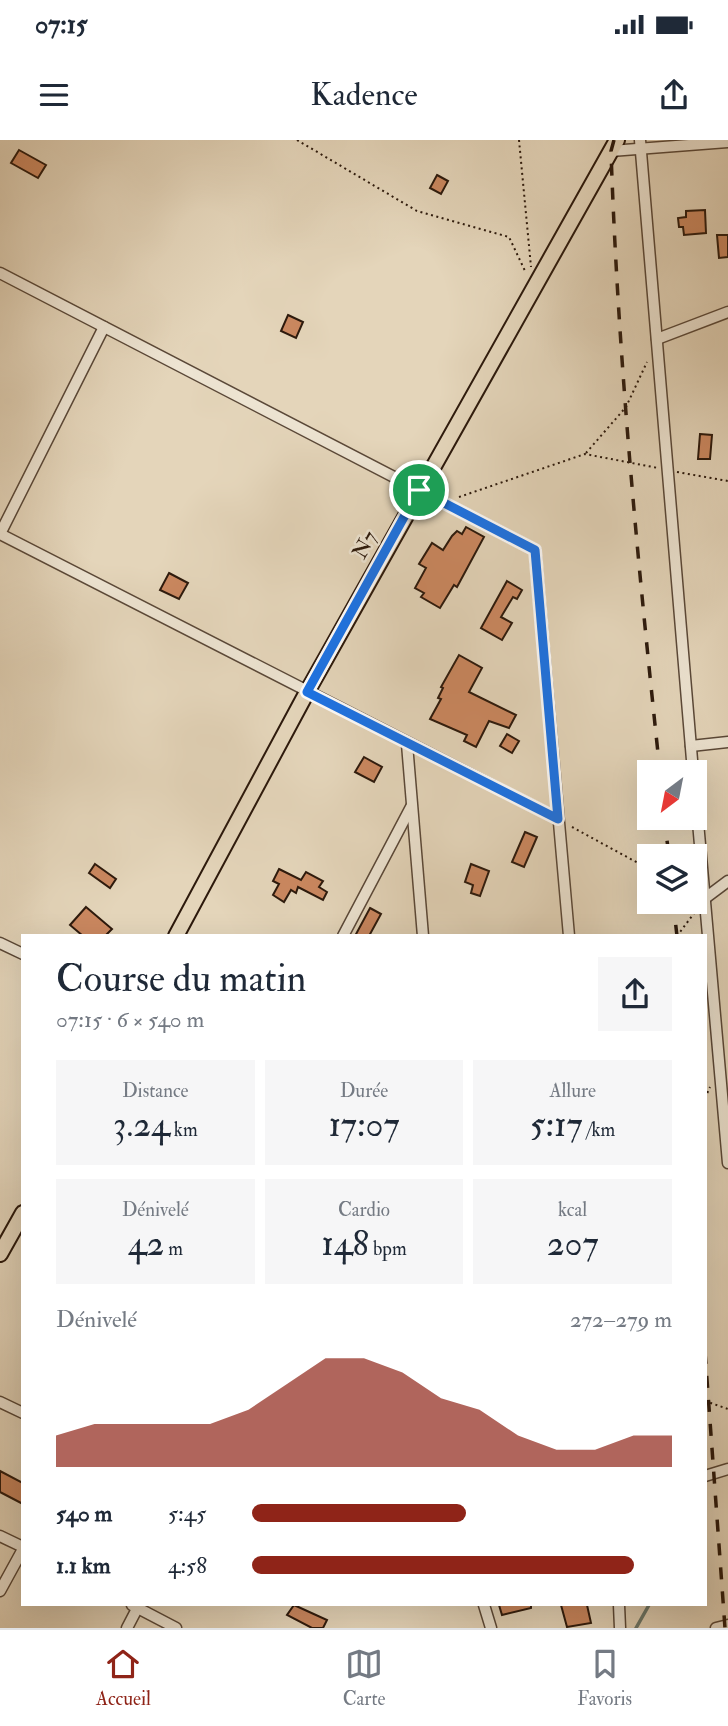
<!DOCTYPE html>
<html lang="fr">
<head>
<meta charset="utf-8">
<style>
  :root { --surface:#fff; --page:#f6f6f7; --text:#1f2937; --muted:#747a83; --line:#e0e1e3; --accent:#8f2418 }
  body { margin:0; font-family:"IM FELL Double Pica",serif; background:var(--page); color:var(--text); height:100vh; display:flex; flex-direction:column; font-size:26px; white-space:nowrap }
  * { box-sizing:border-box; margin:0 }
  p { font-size:23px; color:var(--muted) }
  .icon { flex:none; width:38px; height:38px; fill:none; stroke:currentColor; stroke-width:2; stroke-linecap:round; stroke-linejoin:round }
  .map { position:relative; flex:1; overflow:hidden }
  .sheet { position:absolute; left:21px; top:794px; width:686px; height:672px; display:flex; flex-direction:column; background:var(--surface); border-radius:0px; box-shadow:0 7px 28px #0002 }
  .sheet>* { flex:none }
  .needle { width:46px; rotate:212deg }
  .buttons { position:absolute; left:637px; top:620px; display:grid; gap:14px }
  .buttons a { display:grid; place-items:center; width:70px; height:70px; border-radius:0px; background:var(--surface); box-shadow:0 7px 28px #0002; font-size:35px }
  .pin { position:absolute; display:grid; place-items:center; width:60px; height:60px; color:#fff; margin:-30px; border:4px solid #fff; border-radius:50%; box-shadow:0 2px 7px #0007 }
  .round { display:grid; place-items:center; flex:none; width:74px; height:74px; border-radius:0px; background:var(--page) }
  .summary { display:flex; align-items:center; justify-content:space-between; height:119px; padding:0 35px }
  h1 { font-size:38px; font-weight:600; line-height:52px }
  .figures { display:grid; grid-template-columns:repeat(3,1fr); gap:10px; height:119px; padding:7px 35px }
  .figures div { display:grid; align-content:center; border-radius:0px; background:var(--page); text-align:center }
  .figures b { font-size:35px; font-weight:600 }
  .figures small { font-size:19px; font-weight:400 }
  .figures p { font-size:19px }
  .chart { height:196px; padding:14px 35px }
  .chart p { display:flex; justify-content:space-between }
  .chart svg { width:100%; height:126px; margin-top:7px; fill:var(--accent); opacity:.7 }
  ul { padding:0 35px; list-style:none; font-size:23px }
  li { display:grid; grid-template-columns:112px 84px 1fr; align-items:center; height:52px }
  li i { height:18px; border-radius:9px; background:var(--accent) }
  .status { display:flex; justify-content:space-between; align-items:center; height:49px; padding:0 35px; background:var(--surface); direction:ltr }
  .status svg { height:19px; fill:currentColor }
  header { display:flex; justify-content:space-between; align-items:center; height:91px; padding:0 35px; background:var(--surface); font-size:32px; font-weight:600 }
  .menu { display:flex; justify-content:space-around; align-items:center; height:98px; border-top:2px solid var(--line); background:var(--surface); font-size:19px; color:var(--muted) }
  .menu a { display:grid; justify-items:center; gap:4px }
  .menu .selected { color:var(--accent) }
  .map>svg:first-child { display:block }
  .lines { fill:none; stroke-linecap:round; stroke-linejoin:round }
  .stream { stroke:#6b796d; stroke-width:3.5 }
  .building { fill:#cb8860; stroke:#2c190c; stroke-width:2 }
  .street-casing { stroke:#5a4838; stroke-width:13 }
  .primary-casing { stroke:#2c190c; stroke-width:18 }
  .path { stroke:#2c190c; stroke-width:2; stroke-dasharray:2 3.5; stroke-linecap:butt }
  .street { stroke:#ede4d2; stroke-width:10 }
  .primary { stroke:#e4d5ba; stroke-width:14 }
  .rail { stroke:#2c190c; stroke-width:3.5; stroke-dasharray:12 12; stroke-linecap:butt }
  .route-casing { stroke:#fff; stroke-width:14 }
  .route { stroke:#1a73e8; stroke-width:9 }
  .labels { text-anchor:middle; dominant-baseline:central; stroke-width:5; stroke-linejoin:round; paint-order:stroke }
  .street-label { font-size:21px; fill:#2c190c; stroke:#ede4d2 }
</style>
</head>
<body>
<div class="status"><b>07:15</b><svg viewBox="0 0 49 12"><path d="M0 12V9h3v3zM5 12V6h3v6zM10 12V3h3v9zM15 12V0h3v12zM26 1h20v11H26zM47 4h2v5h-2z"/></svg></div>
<header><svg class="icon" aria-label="menu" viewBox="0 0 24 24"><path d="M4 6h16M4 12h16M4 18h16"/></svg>Kadence<svg class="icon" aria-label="share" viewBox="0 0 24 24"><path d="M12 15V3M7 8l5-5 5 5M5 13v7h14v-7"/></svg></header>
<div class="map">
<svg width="728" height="1488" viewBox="0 0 728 1488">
  <rect width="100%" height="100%" fill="#e4d5ba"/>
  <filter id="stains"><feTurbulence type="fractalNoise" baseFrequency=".00286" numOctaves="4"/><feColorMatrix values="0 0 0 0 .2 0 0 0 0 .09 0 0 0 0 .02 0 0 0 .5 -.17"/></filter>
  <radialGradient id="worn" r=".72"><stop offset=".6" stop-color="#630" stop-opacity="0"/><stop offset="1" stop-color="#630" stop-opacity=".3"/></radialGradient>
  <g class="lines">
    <path class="stream" d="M636 1488 649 1465"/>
  </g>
  <g class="building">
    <path d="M19 10 46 25 38 38 11 23Z"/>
    <path d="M437 35 448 41 441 54 430 48Z"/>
    <path d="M705 70 706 93 684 95 683 87H679L678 78 686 77V71Z"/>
    <path d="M717 95H728V117L719 118Z"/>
    <path d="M288 175 303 182 296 198 281 191Z"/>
    <path d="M700 294 712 295 710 319H698Z"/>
    <path d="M466 387 484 397 457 447 454 445 440 468 421 457 424 453 415 448 426 428 419 424 432 403 443 410 452 396 457 391 462 394Z"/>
    <path d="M169 433 188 443 179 459 160 450Z"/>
    <path d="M507 441 522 450 517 459 513 457 501 477 512 483 502 500 481 488Z"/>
    <path d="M459 515 482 528 469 552 516 575 509 588 489 581 476 607 464 601 467 595 430 579 441 559 438 558 443 548 441 547Z"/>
    <path d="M507 594 519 601 512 613 500 606Z"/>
    <path d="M364 617 382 627 374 642 355 632Z"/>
    <path d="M525 692 537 697 524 727 512 722Z"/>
    <path d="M95 724 116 739 110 748 89 733Z"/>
    <path d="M471 724 489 731 480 756 471 753 473 745 465 742Z"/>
    <path d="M279 729 301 740 306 732 323 741 319 747 327 752 323 760 298 747 296 753 291 750 284 762 273 755 279 744 273 741Z"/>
    <path d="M86 767 112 789 105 796H83L70 785Z"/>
    <path d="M370 768 381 774 369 796H355Z"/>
    <path d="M0 1331 23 1343V1364L0 1352Z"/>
    <path d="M294 1465 327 1480 323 1488H312L287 1475Z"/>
    <path d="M499 1465H531V1468L502 1475Z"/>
    <path d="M561 1465H587L591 1483 567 1487Z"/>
  </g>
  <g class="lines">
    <g class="street-casing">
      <g id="street">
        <path d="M640 0 693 632"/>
        <path d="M611 11 728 2"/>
        <path d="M0 133 535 410 569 796"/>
        <path d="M657 199 728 172"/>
        <path d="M0 394 558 679"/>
        <path d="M0 394 104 187"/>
        <path d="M407 604 423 796"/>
        <path d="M691 606 728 602"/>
        <path d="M695 648 728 1023"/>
        <path d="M704 759 728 741"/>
        <path d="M343 796 411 667"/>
        <path d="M0 803 23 814"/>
        <path d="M0 1262 23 1273"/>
        <path d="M705 1336 728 1329"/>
        <path d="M0 1396 23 1407"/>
        <path d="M0 1451 23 1409"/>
        <path d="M132 1465 176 1488"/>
        <path d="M484 1465 491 1488"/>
        <path d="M619 1465 620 1488"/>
        <path d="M127 1488 139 1465"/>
        <path d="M716 1488 728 1485"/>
      </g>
    </g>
    <g class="primary-casing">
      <g id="primary">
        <path d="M176 796 307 552 617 0"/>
        <path d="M0 1114 23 1073"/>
      </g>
    </g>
    <g class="path">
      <path d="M297 0 417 71 509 97 526 133"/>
      <path d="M519 0 531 127"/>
      <path d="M586 313 626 267 647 222"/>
      <path d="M677 332 728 341"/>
      <path d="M459 357 585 314 658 328"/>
      <path d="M572 687 649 729"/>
      <path d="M677 796 695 772"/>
      <path d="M705 958 710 947"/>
      <path d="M705 1261 728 1269"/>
    </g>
    <use href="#street" class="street"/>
    <use href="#primary" class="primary"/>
    <g class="rail">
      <path d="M614 0 611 11C618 218 638 425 660 632"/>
      <path d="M664 677 669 716"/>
      <path d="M673 761 677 796"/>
      <path d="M705 1212 725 1488"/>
    </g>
  </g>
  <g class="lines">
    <g class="route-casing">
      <path id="route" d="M419 350 535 410 558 679 307 552Z"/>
    </g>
    <use href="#route" class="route"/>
  </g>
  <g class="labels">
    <g class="street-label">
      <text transform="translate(365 405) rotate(-61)">N7</text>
    </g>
  </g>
  <rect width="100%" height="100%" filter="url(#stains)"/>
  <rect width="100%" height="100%" fill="url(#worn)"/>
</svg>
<div class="buttons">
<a><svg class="needle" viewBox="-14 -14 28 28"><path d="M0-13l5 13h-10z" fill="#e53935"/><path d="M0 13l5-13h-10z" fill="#747a83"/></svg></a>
<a><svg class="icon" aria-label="layers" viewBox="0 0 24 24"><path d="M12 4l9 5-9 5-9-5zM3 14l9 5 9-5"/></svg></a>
</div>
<div class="pin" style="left:419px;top:350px;background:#1e9e55"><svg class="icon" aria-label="arrive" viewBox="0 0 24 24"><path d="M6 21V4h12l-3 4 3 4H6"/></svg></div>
<section class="sheet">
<div class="summary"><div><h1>Course du matin</h1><p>07:15 · 6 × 540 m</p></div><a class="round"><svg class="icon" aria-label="share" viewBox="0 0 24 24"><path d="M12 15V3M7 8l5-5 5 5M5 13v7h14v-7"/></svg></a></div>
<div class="figures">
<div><p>Distance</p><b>3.24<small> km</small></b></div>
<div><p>Durée</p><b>17:07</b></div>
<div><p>Allure</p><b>5:17<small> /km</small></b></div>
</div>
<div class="figures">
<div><p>Dénivelé</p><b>42<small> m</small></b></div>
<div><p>Cardio</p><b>148<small> bpm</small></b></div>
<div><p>kcal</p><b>207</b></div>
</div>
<div class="chart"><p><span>Dénivelé</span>272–279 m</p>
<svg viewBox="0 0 160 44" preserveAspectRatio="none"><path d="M0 44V33L10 29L20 29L30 29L40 29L50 24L60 15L70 6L80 6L90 11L100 20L110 24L120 33L130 38L140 38L150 33L160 33V44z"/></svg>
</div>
<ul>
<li><b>540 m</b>5:45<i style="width:51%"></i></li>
<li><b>1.1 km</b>4:58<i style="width:91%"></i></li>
</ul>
</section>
</div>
<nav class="menu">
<a class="selected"><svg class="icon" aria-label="home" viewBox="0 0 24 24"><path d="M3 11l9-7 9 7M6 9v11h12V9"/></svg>Accueil</a>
<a><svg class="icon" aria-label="map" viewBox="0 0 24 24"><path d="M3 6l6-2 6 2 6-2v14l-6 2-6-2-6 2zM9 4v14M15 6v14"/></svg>Carte</a>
<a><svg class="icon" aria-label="saved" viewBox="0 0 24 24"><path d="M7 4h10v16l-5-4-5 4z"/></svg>Favoris</a>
</nav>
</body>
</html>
